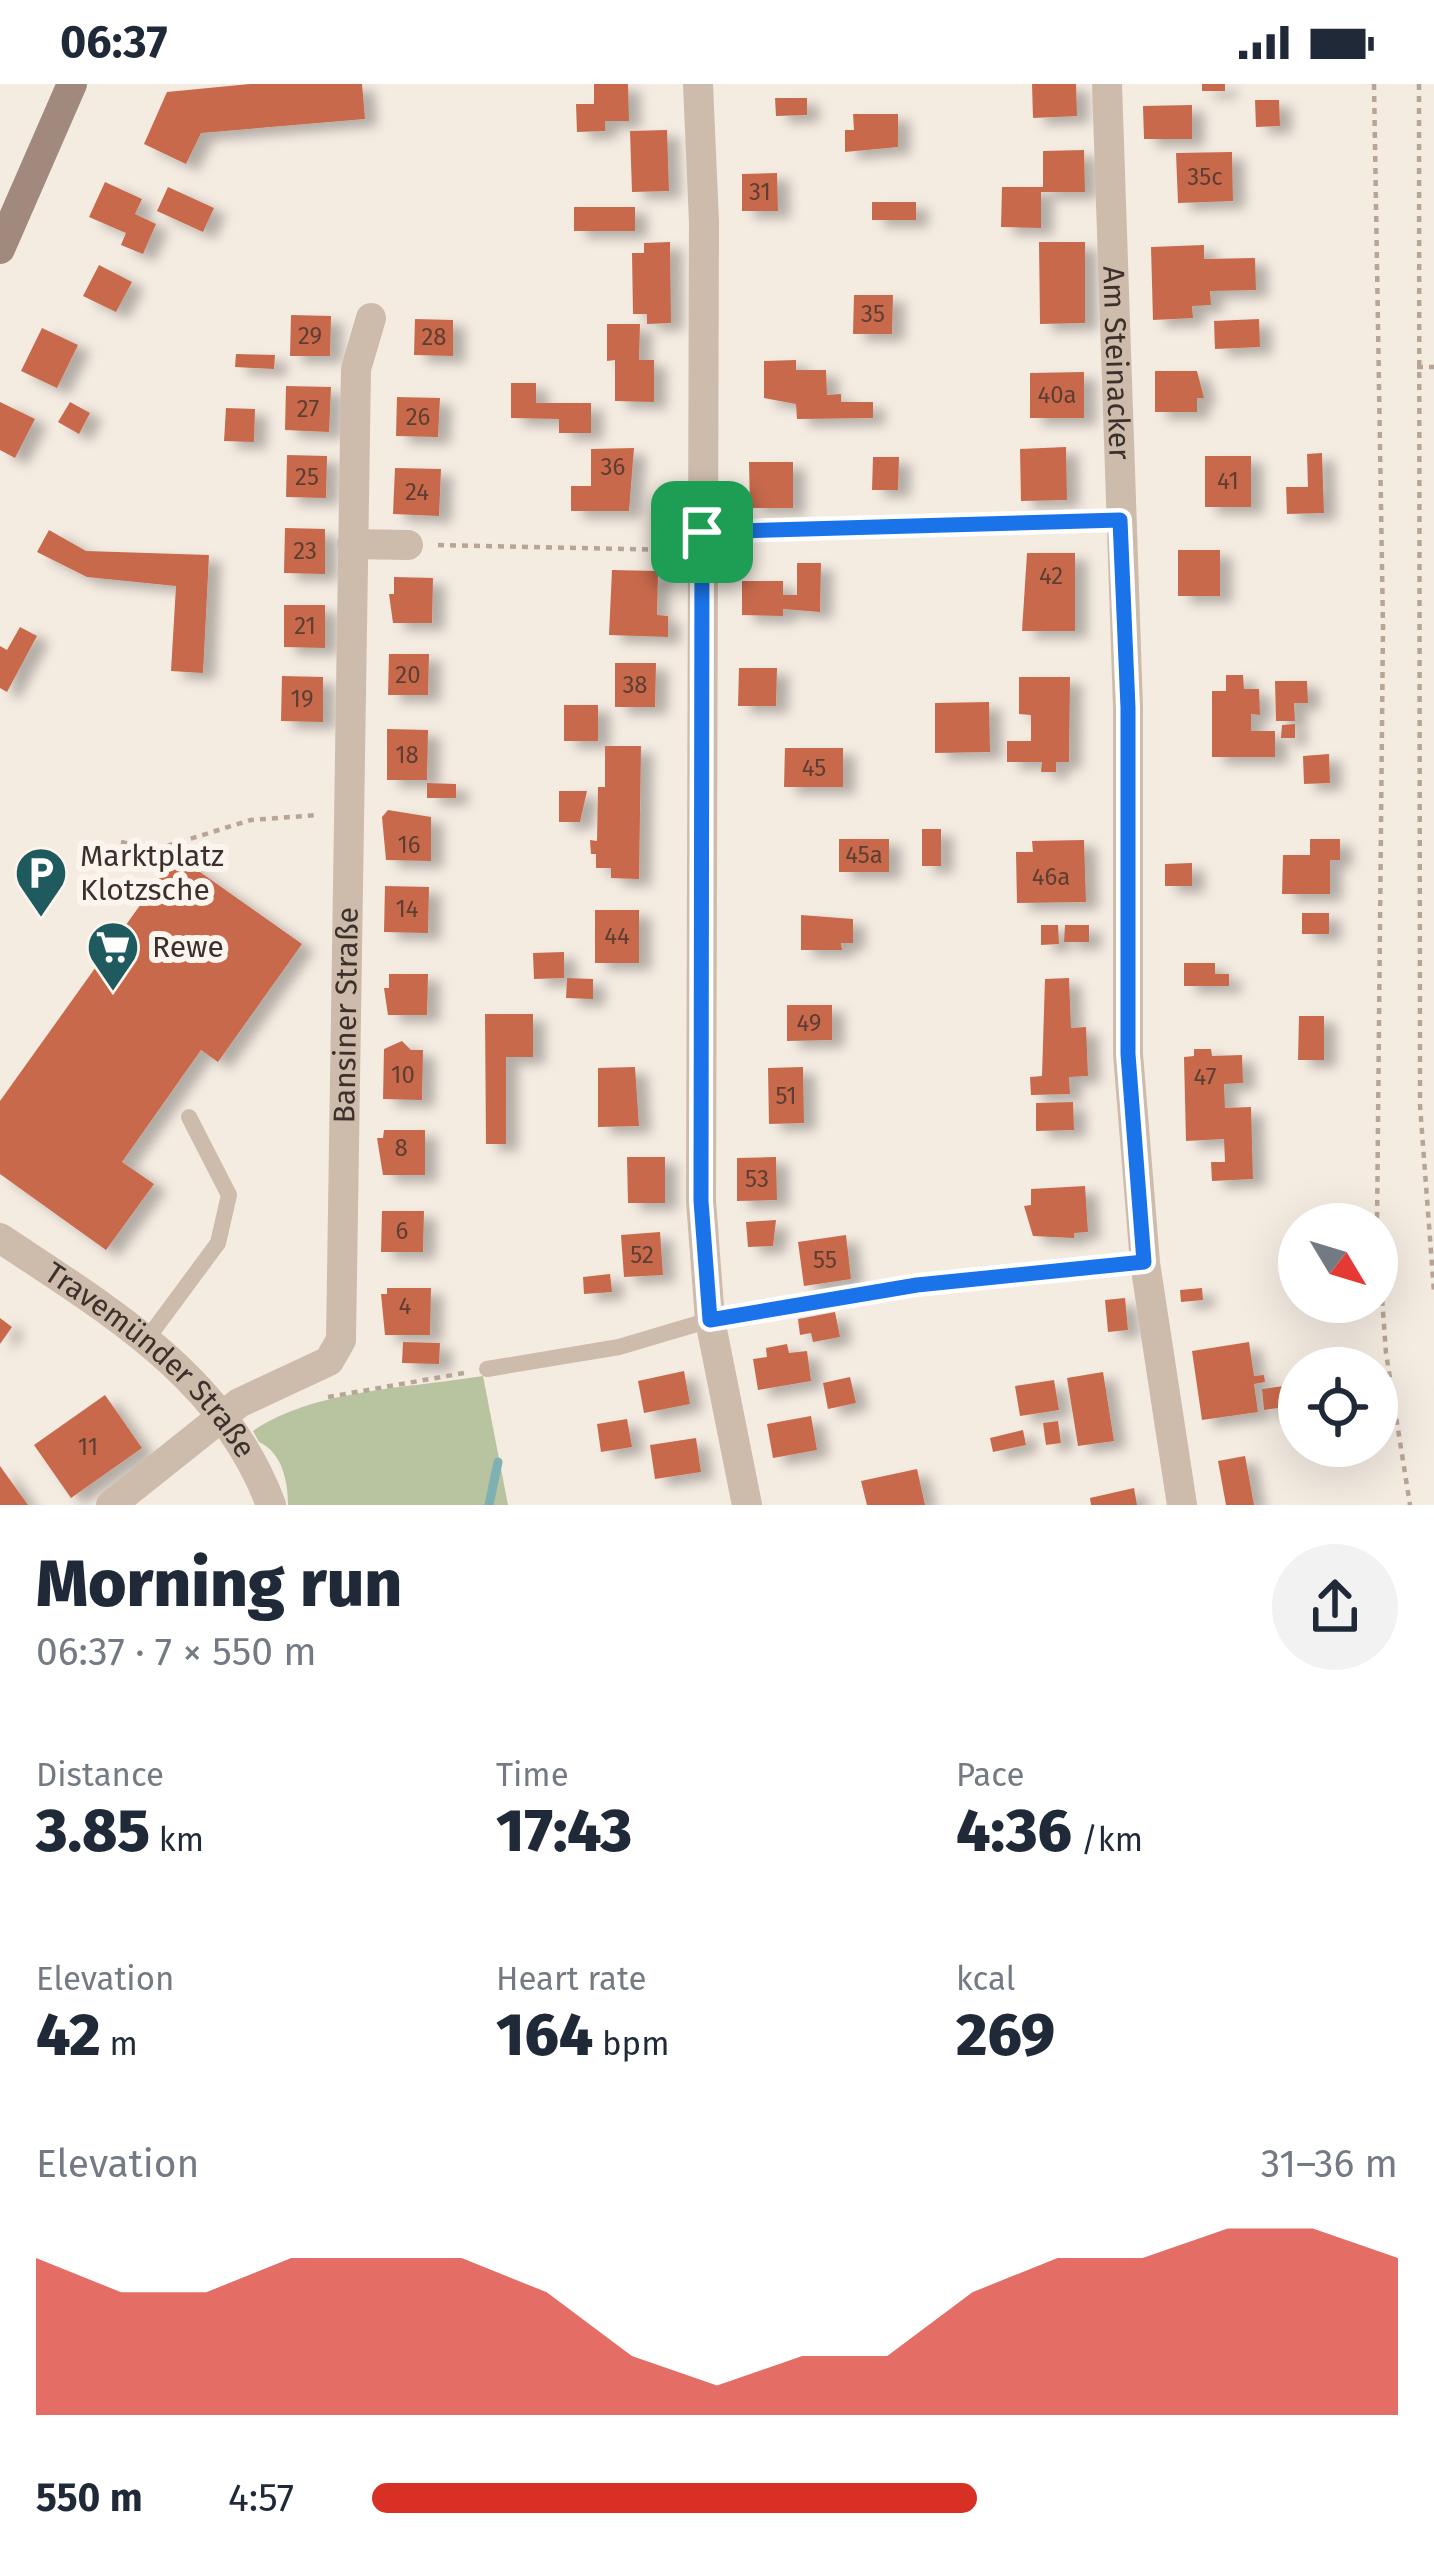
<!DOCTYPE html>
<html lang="en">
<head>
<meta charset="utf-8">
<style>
  :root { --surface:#fff; --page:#f2f2f3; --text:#1f2937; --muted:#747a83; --accent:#d93025 }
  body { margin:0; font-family:"Fira Sans",sans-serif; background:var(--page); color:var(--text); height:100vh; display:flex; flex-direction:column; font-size:45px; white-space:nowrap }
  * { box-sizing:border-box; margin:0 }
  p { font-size:39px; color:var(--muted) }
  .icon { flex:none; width:66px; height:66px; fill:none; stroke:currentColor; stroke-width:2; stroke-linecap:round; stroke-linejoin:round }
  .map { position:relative; height:1421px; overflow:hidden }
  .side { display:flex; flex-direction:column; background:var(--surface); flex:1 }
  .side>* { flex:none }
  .needle { width:78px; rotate:128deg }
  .buttons { position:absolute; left:1278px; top:1119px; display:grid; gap:24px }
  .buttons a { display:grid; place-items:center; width:120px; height:120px; border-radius:50%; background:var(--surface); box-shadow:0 12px 48px #0002; font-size:60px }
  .pin { position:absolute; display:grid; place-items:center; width:102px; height:102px; color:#fff; margin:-51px; border-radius:24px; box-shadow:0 6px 18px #0006 }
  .round { display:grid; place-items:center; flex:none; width:126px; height:126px; border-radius:63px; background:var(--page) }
  .headline { display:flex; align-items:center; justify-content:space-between; height:204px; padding:0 36px }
  h1 { font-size:66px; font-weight:800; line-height:90px }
  .metrics { display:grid; grid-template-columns:repeat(3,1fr); gap:18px; height:204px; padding:12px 36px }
  .metrics div { display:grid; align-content:center }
  .metrics b { font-size:60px; font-weight:800 }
  .metrics small { font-size:33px; font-weight:400 }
  .metrics p { font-size:33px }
  .chart { height:336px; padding:24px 36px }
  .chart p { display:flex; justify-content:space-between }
  .chart svg { width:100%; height:216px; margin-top:12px; fill:var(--accent); opacity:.7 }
  ul { padding:0 36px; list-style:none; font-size:39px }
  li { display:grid; grid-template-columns:192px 144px 1fr; align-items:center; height:90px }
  li i { height:30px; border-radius:15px; background:var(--accent) }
  .status { display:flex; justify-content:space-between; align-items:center; height:84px; padding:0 60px; background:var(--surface); direction:ltr }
  .status svg { height:33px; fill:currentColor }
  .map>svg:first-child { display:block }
  .green { fill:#b8c4a0 }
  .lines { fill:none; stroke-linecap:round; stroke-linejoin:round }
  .stream { stroke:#7fb0b2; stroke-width:9 }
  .building { fill:#c8694b; filter:url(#shadow) }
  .path { stroke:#b9a596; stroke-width:4.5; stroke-dasharray:6 6; stroke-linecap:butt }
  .lane { stroke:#cdbbac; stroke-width:16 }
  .street { stroke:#cdbbac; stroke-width:30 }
  .secondary { stroke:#a18a7d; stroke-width:30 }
  .route-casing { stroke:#fff; stroke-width:24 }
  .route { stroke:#1a73e8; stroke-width:15 }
  .labels { text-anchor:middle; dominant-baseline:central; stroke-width:12; stroke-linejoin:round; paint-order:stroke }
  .number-label { font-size:24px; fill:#5e3e33 }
  .street-label { font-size:30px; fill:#3b302b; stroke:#fbf5ee }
  .poi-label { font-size:30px; fill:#3b302b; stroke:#fbf5ee; text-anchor:start }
</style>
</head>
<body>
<div class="status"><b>06:37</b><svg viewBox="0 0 49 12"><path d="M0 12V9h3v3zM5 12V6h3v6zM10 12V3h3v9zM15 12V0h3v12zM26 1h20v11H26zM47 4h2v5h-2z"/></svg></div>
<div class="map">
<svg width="1434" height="1421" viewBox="0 0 1434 1421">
  <defs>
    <filter id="shadow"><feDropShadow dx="12" dy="7" stdDeviation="6" flood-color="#0004"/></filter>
  </defs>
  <rect width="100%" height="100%" fill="#f4ebe1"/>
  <path class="green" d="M483 1292 508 1421H288C288 1399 283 1369 259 1358L253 1347C314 1305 411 1304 483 1292Z"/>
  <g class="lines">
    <path class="stream" d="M489 1421 498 1378"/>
  </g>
  <g class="building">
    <path d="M250 0H362L365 35 201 49 186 80 144 60 167 8Z"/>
    <path d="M594 0H628L629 37H605V47L577 48 576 20H594Z"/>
    <path d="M1032 0H1076L1077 32 1033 34Z"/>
    <rect x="1202" y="0" width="23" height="7"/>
    <path d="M775 14H807V31L776 32Z"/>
    <path d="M1255 16H1279L1280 42 1256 43Z"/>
    <path d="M1192 21V55H1144L1143 22Z"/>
    <path d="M853 30H898V63L845 68V46H854Z"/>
    <path d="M667 46 669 107 632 108 630 47Z"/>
    <path d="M1084 66 1085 108H1041V144L1001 143 1002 103H1043V67Z"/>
    <path d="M1232 68 1233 117 1178 119 1176 69Z"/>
    <path d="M777 89 778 127H742V90Z"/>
    <path d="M105 98 142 115 135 130 156 140 143 170 121 161 126 149 89 133Z"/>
    <path d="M168 103 214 124 203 148 157 127Z"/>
    <rect x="872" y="118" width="44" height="18"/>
    <rect x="574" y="123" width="61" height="24"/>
    <path d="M670 158 671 239 647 240V230H633L632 169H644V159Z"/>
    <path d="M1039 158H1085V239L1040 240Z"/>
    <path d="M1204 161V175L1255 174 1256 206 1210 207 1211 221 1192 222 1193 234 1153 236 1151 163Z"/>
    <path d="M99 181 132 198 116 228 83 212Z"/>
    <path d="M854 211H893L892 250H853Z"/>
    <path d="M291 231 331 232 330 272H290Z"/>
    <path d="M415 235 453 236V272L414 271Z"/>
    <path d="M1259 235 1260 263 1215 265 1214 237Z"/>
    <path d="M607 240H640L639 276H654V318L615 317V276L607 277Z"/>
    <path d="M42 244 78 261 57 304 21 287Z"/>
    <path d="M236 270 275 271 274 285 235 283Z"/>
    <path d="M796 276V286H826L827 311 841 310V318H873V334L797 335 796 320 764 314V277Z"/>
    <path d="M1155 287H1197L1204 314H1197V328H1155Z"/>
    <path d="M1084 288V334H1030V289Z"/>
    <path d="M511 299H536V319H591V349H559V335L511 334Z"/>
    <path d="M286 302 331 303 329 348 285 346Z"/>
    <path d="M397 313 440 314 438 353 396 352Z"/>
    <path d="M0 318 35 335 15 374 0 366Z"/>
    <path d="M70 318 90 329 79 350 58 338Z"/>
    <path d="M226 324 255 325 254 358 224 357Z"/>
    <path d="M1066 363 1067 416 1021 417 1020 365Z"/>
    <path d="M634 364 629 427H571V402H591V365Z"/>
    <path d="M1322 369 1324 429 1287 430 1286 403H1308L1307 370Z"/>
    <path d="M287 371 327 372 326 414 286 413Z"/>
    <rect x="1205" y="372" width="46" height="51"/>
    <path d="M873 373H899L898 406H872Z"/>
    <path d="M749 378H793V424H750Z"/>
    <path d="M395 384 441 385 439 432 393 430Z"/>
    <path d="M285 444 325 445V490L284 489Z"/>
    <path d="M49 446 86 467 209 471 203 589 171 587 176 502 87 493 37 468Z"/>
    <rect x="1178" y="466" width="42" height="46"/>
    <path d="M1027 469H1075V547H1022Z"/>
    <path d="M797 479H821L820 528 783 525V532L742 531V497H783V511H797Z"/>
    <path d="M612 486 658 487 657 531 668 532V553L609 551Z"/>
    <path d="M394 493 433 494 432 539H393L389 510H394Z"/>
    <path d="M284 521H325V564L284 563Z"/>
    <path d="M20 543 37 552 7 608 0 604V562L7 566Z"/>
    <path d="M389 570H429L428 611H388Z"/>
    <path d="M615 579H656L655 623H615Z"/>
    <path d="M739 584H777L776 622H738Z"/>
    <path d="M1226 591H1243L1244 605H1259L1260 631 1251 630V647H1275V673H1212V607H1226Z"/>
    <path d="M282 592 323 593V638L281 637Z"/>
    <path d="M1019 593H1070L1069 678H1056V688H1041L1042 678H1007V657H1031V631L1019 630Z"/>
    <path d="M1275 597H1307L1308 619H1294L1295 637H1276Z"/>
    <path d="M989 618 990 668 935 669V619Z"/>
    <rect x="564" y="621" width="34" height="36"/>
    <path d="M1295 640V654H1281L1282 641Z"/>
    <path d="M387 645 428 646 427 696H387Z"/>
    <path d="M605 662H641L639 795 611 794V784H596V770H591L590 756 597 757 598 703H605Z"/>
    <path d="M785 664H843V703H784Z"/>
    <path d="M1329 670 1330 699 1304 700 1303 672Z"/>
    <path d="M427 699 456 700V714H427Z"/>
    <path d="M559 707H587L580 738H559Z"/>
    <path d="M388 726 431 733V777L386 776 382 733Z"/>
    <rect x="922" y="745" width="19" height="37"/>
    <rect x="839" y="755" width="50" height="33"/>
    <path d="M1310 755H1340V776H1330V810H1282L1283 771H1310Z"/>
    <path d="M1084 756 1086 818 1017 819 1016 768H1033L1032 757Z"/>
    <path d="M176 771 302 860 218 978 201 966 122 1078 154 1100 106 1166 0 1090V1017Z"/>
    <path d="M1192 779V802H1165V780Z"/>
    <path d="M385 802 429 803 428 849 384 848Z"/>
    <rect x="595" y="826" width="44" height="53"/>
    <rect x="1302" y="829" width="27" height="21"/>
    <path d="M801 831 853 835V859H841L842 866H801Z"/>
    <path d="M1041 841H1058L1059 860 1041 861Z"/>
    <path d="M1065 841H1089V858H1064Z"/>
    <path d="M564 868V894L534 895 533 869Z"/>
    <path d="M1184 879H1215V890H1229V902H1184Z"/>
    <path d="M389 890H428L427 931H388L384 904H389Z"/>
    <path d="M567 894 593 895V915L566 914Z"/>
    <path d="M1069 894 1071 944 1086 943 1088 992 1069 993 1070 1010 1031 1011 1030 993 1042 992 1045 895Z"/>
    <path d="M787 921H832V956L787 957Z"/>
    <path d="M485 930H533V973H506V1060H486Z"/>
    <path d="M1299 932H1324V976H1298Z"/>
    <path d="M402 957 411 966H423L422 1016 383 1015 384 965Z"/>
    <path d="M1194 965H1211L1212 972 1242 971 1243 999 1224 1000 1225 1024 1251 1023 1253 1095 1212 1097 1211 1078H1225L1224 1055 1186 1057 1184 973 1194 972Z"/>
    <path d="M635 983 639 1042 598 1043V984Z"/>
    <path d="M803 983 804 1039 769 1040 768 984Z"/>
    <path d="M1073 1018 1074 1046 1036 1047V1019Z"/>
    <path d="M384 1046H425V1091H383L377 1054H383Z"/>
    <path d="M627 1073H665V1119H628Z"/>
    <path d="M776 1073 777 1116 737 1117V1074Z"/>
    <path d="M1085 1102 1088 1148 1074 1149V1154L1033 1152 1024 1122 1031 1121V1105Z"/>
    <path d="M382 1127H424L423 1168H381Z"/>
    <path d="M776 1136 773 1162 748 1163 746 1138Z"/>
    <path d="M660 1148 663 1191 624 1193 621 1151Z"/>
    <path d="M846 1151 851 1195 804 1202 798 1158Z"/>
    <path d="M610 1190 612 1208 584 1210 583 1193Z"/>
    <path d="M387 1204H431L430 1251H385L381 1210H387Z"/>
    <path d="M1202 1204 1203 1216 1181 1218 1180 1206Z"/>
    <path d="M1125 1214 1128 1246 1108 1248 1105 1216Z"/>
    <path d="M835 1228 840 1253 813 1258 811 1249 800 1251 798 1235Z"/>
    <path d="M0 1234 12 1243 0 1260Z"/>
    <path d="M403 1258 440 1259 439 1280 402 1279Z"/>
    <path d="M1249 1258 1254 1292 1264 1291 1265 1298 1254 1300 1258 1328 1202 1336 1192 1267Z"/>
    <path d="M787 1260 789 1269 807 1267 811 1297 758 1306 753 1275 767 1273 766 1264Z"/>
    <path d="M684 1287 690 1320 644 1329 638 1297Z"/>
    <path d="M1103 1288 1114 1357 1078 1362 1067 1294Z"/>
    <path d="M1299 1290V1321L1264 1326 1262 1305 1291 1301 1290 1292Z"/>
    <path d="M850 1293 856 1319 828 1325 823 1299Z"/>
    <path d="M1054 1296 1059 1326 1020 1332 1015 1302Z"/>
    <path d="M105 1311 142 1364 71 1414 34 1361Z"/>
    <path d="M811 1332 817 1366 773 1374 767 1340Z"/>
    <path d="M627 1335 632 1363 601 1368 597 1340Z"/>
    <path d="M1058 1337 1061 1359 1046 1361 1043 1339Z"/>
    <path d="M1023 1346 1026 1361 993 1368 990 1354Z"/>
    <path d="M696 1354 701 1388 655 1395 650 1361Z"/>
    <path d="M1245 1372 1254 1421H1226L1218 1377Z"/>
    <path d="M0 1382 28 1421H0Z"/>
    <path d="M917 1385 925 1421H867L861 1397Z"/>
    <path d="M1134 1404 1137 1421H1091L1090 1414Z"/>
  </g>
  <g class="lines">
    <g class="path">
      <path d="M1374 0 1383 542 1377 1140"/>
      <path d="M1419 0 1420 1021 1434 1208"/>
      <path d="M1417 283H1434"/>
      <path d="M732 447 1092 437"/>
      <path d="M438 461 672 466"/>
      <path d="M121 758 157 765 251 736 318 731"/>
      <path d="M1377 1144 1386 1269 1410 1421"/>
      <path d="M740 1231 917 1201 1115 1181"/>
      <path d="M328 1313 464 1289"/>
    </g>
    <g class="lane">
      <path d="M147 1255 218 1159 229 1111 189 1033"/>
      <path d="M487 1285 619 1263 710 1236"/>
    </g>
    <g class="street">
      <path d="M698 0 704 138 701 1117 710 1236 747 1421"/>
      <path id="s1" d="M1107 0 1128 624V970L1145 1179 1182 1421"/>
      <path d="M352 460 408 461"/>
      <path id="s2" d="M0 1154C108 1226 224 1293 271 1421"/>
      <path id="s3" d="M111 1421 239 1319 329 1277 341 1256 356 285 371 234"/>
    </g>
    <path class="secondary" d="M0 165 72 0"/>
  </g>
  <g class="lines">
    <g class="route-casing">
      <path id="route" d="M1120 436 1128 624V970L1144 1178 917 1201 710 1236 701 1117 702 448Z"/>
    </g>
    <use href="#route" class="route"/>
  </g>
  <defs>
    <g id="parking-pin" transform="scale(2.7)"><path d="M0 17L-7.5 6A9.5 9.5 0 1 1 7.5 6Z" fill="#1f5a5e" stroke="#fbf5ee"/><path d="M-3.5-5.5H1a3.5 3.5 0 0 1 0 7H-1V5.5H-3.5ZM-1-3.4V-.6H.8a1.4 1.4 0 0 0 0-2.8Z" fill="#fff"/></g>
    <g id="supermarket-pin" transform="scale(2.7)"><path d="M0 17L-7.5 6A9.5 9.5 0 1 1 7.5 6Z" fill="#1f5a5e" stroke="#fbf5ee"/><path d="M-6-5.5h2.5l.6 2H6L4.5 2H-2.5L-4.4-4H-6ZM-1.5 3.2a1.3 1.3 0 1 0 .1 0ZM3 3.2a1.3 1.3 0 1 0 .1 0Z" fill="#fff"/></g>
  </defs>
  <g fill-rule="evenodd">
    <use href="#parking-pin" x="41" y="789"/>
    <use href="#supermarket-pin" x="113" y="863"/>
  </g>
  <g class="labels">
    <g class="number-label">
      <text x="1205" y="93">35c</text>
      <text x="760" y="108">31</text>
      <text x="873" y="230">35</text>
      <text x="310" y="252">29</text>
      <text x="434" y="253">28</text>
      <text x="1057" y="311">40a</text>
      <text x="308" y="325">27</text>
      <text x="418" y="333">26</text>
      <text x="613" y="383">36</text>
      <text x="307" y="393">25</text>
      <text x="1228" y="397">41</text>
      <text x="417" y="408">24</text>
      <text x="305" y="467">23</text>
      <text x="1051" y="492">42</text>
      <text x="305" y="542">21</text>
      <text x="408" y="591">20</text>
      <text x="635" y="601">38</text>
      <text x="302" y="615">19</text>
      <text x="407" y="671">18</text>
      <text x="814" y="684">45</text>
      <text x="409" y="761">16</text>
      <text x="864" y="771">45a</text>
      <text x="1051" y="793">46a</text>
      <text x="407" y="825">14</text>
      <text x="617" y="852">44</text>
      <text x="809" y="939">49</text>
      <text x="403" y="991">10</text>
      <text x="1205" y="993">47</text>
      <text x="786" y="1012">51</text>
      <text x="401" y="1064">8</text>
      <text x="757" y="1095">53</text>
      <text x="402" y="1147">6</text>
      <text x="642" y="1171">52</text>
      <text x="825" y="1176">55</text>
      <text x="405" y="1222">4</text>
      <text x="88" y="1363">11</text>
    </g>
    <g class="street-label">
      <text stroke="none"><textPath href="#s1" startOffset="279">Am Steinacker</textPath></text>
      <text stroke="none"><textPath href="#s3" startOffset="612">Bansiner Straße</textPath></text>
      <text stroke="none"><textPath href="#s2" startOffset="195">Travemünder Straße</textPath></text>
    </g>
    <g class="poi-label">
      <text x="80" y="772">Marktplatz<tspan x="80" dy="34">Klotzsche</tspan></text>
      <text x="152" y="863">Rewe</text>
    </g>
  </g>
</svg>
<div class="buttons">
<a><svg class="needle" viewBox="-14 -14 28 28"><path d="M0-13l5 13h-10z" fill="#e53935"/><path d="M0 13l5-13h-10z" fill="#747a83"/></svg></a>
<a><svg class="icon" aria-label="locate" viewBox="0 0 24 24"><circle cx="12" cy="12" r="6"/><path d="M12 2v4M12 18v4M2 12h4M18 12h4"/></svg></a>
</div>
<div class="pin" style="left:702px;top:448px;background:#1e9e55"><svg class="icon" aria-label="arrive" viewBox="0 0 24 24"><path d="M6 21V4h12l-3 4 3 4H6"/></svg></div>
</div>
<section class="side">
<div class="headline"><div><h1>Morning run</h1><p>06:37 · 7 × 550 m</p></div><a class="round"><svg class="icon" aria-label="share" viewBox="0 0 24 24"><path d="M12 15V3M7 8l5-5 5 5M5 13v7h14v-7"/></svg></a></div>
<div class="metrics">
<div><p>Distance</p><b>3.85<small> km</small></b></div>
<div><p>Time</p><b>17:43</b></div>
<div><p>Pace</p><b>4:36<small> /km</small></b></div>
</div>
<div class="metrics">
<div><p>Elevation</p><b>42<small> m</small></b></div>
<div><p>Heart rate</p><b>164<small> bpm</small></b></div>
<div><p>kcal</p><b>269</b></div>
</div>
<div class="chart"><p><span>Elevation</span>31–36 m</p>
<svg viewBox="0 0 160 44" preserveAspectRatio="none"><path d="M0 44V12L10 19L20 19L30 12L40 12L50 12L60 19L70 32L80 38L90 32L100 32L110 19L120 12L130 12L140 6L150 6L160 12V44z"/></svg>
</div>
<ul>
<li><b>550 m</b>4:57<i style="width:59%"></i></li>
</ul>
</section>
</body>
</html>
